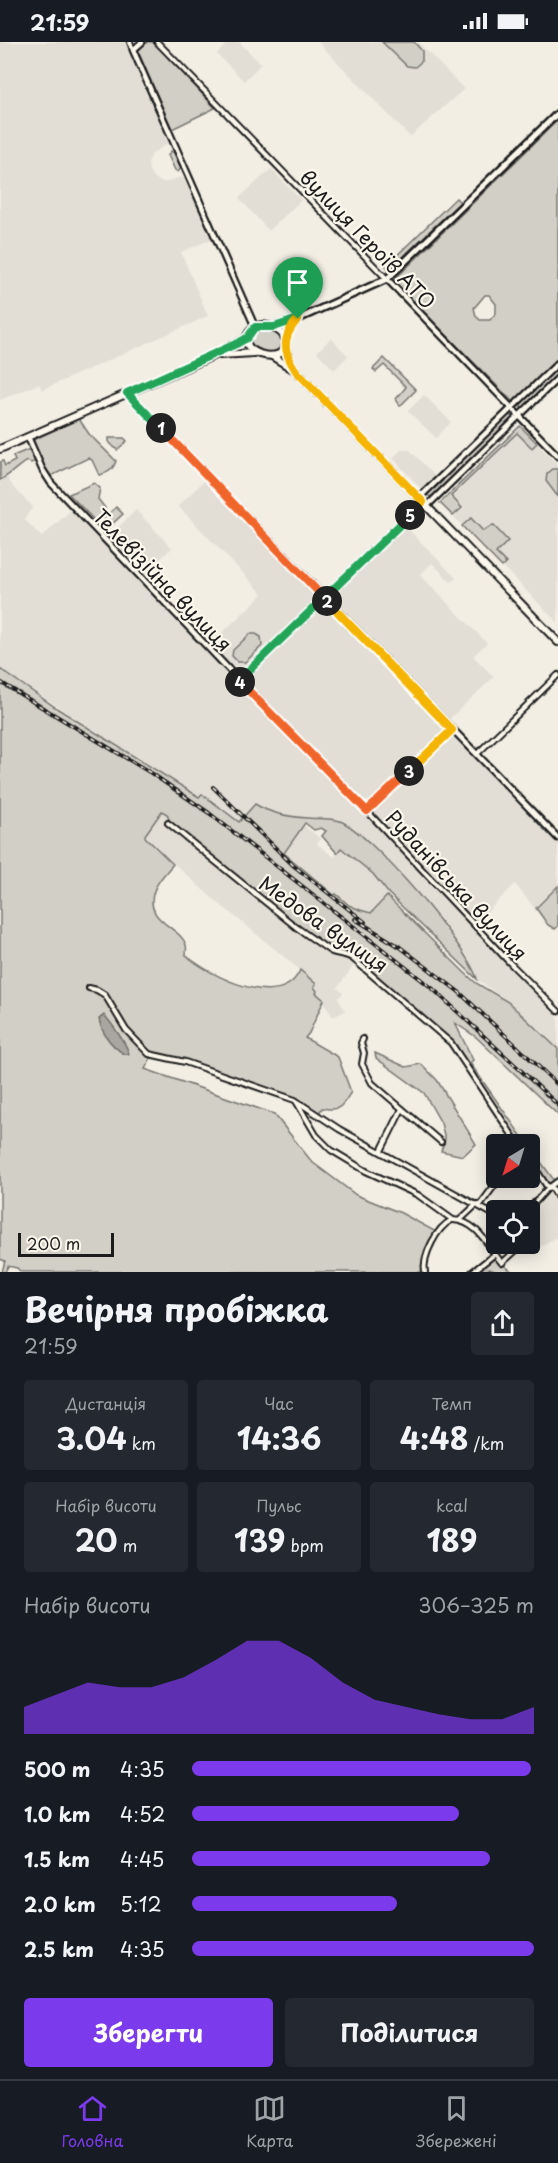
<!DOCTYPE html>
<html lang="uk">
<head>
<meta charset="utf-8">
<style>
  :root { --surface:#171b24; --page:#242831; --text:#f1f3f6; --muted:#9ea1a6; --line:#363941; --accent:#7c3aed }
  body { margin:0; font-family:"Playpen Sans",sans-serif; background:var(--page); color:var(--text); height:100vh; display:flex; flex-direction:column; font-size:22px; white-space:nowrap }
  * { box-sizing:border-box; margin:0 }
  p { font-size:20px; color:var(--muted) }
  .icon { flex:none; width:33px; height:33px; fill:none; stroke:currentColor; stroke-width:2; stroke-linecap:round; stroke-linejoin:round }
  .map { position:relative; height:1230px; overflow:hidden }
  .panel { display:flex; flex-direction:column; background:var(--surface); flex:1 }
  .panel>* { flex:none }
  .needle { width:39px; rotate:218deg }
  .tools { position:absolute; left:486px; top:1092px; display:grid; gap:12px }
  .tools a { display:grid; place-items:center; width:54px; height:54px; border-radius:6px; background:var(--surface); box-shadow:0 3px 15px #0003; font-size:30px }
  .scale { position:absolute; left:18px; bottom:15px; width:96px; box-sizing:border-box; padding-left:6px; border:3px solid #1c1c1c; border-top:0; font-size:16px; line-height:21px; white-space:nowrap; color:#1c1c1c; -webkit-text-stroke:4px #fbf7ec; paint-order:stroke }
  .pin { position:absolute; display:grid; place-items:center; width:51px; height:51px; color:#fff; margin:-62px -26px; border-radius:50% 50% 50% 0; rotate:-45deg; box-shadow:0 0 6px #0007 }
  .pin .icon { rotate:45deg }
  .km { position:absolute; width:30px; height:30px; margin:-15px; border-radius:50%; background:#222; color:#fff; font-size:16px; line-height:30px; text-align:center }
  .round { display:grid; place-items:center; flex:none; width:63px; height:63px; border-radius:6px; background:var(--page) }
  .head { display:flex; align-items:center; justify-content:space-between; height:102px; padding:0 24px }
  h1 { font-size:33px; font-weight:700; line-height:45px }
  .metrics { display:grid; grid-template-columns:repeat(3,1fr); gap:9px; height:102px; padding:6px 24px }
  .metrics div { display:grid; align-content:center; border-radius:6px; background:var(--page); text-align:center }
  .metrics b { font-size:30px; font-weight:700 }
  .metrics small { font-size:16px; font-weight:400 }
  .metrics p { font-size:16px }
  .chart { height:168px; padding:12px 24px }
  .chart p { display:flex; justify-content:space-between }
  .chart svg { width:100%; height:108px; margin-top:6px; fill:var(--accent); opacity:.7 }
  .primary-button { display:flex; gap:12px; margin-top:auto; padding:12px 24px }
  .primary-button a { flex:1; height:69px; border-radius:6px; background:var(--accent); color:#fff; font-size:24px; font-weight:700; line-height:69px; text-align:center }
  .primary-button a+a { background:var(--page); color:var(--text) }
  ul { padding:0 24px; list-style:none; font-size:20px }
  li { display:grid; grid-template-columns:96px 72px 1fr; align-items:center; height:45px }
  li i { height:15px; border-radius:8px; background:var(--accent) }
  .status { display:flex; justify-content:space-between; align-items:center; height:42px; padding:0 30px; background:var(--surface); direction:ltr }
  .status svg { height:16px; fill:currentColor }
  .menu { display:flex; justify-content:space-around; align-items:center; height:84px; border-top:2px solid var(--line); background:var(--surface); font-size:16px; color:var(--muted) }
  .menu a { display:grid; justify-items:center; gap:3px }
  .menu .selected { color:var(--accent) }
  .map>svg:first-child { display:block }
  .built { fill:#e2ded5 }
  .green { fill:#d2cfc6; stroke:#777671; stroke-width:1.5; fill-rule:evenodd }
  .water { fill:#a9a6a0; stroke:#716f6b; stroke-width:1.5 }
  .lines { fill:none; stroke-linecap:round; stroke-linejoin:round }
  .minor-casing { stroke:#1c1c1c; stroke-width:8 }
  .tertiary-casing { stroke:#1c1c1c; stroke-width:9 }
  .secondary-casing { stroke:#1c1c1c; stroke-width:10 }
  .primary-casing { stroke:#1c1c1c; stroke-width:10 }
  .minor { stroke:#fbf7ec; stroke-width:4 }
  .tertiary { stroke:#fbf7ec; stroke-width:4.5 }
  .secondary { stroke:#fbf7ec; stroke-width:5 }
  .primary { stroke:#fbf7ec; stroke-width:6 }
  .tram { stroke:#1c1c1c; stroke-width:1.5 }
  .rail-casing { stroke:#1c1c1c; stroke-width:4 }
  .rail { stroke:#fbf7ec; stroke-width:1.5; stroke-dasharray:4.5; stroke-linecap:butt }
  .split-1-casing { stroke:#fff; stroke-width:12 }
  .split-2-casing { stroke:#fff; stroke-width:12 }
  .split-3-casing { stroke:#fff; stroke-width:12 }
  .split-4-casing { stroke:#fff; stroke-width:12 }
  .split-5-casing { stroke:#fff; stroke-width:12 }
  .split-6-casing { stroke:#fff; stroke-width:12 }
  .split-1 { stroke:#22a559; stroke-width:8 }
  .split-2 { stroke:#f0652b; stroke-width:8 }
  .split-3 { stroke:#f5b400; stroke-width:8 }
  .split-4 { stroke:#f0652b; stroke-width:8 }
  .split-5 { stroke:#22a559; stroke-width:8 }
  .split-6 { stroke:#f5b400; stroke-width:8 }
  .labels { text-anchor:middle; dominant-baseline:central; stroke-width:4.5; stroke-linejoin:round; paint-order:stroke }
  .street-label { font-size:20px; fill:#1c1c1c; stroke:#fbf7ec }
</style>
</head>
<body>
<div class="status"><b>21:59</b><svg viewBox="0 0 49 12"><path d="M0 12V9h3v3zM5 12V6h3v6zM10 12V3h3v9zM15 12V0h3v12zM26 1h20v11H26zM47 4h2v5h-2z"/></svg></div>
<div class="map">
<svg width="558" height="1230" viewBox="0 0 558 1230">
  <rect width="100%" height="100%" fill="#f2eee4"/>
  <filter id="ink" filterUnits="userSpaceOnUse"><feTurbulence type="fractalNoise" baseFrequency=".0167" numOctaves="2"/><feDisplacementMap in="SourceGraphic" scale="12" xChannelSelector="R" yChannelSelector="G"/><feConvolveMatrix kernelMatrix="1 2 1 2 8 2 1 2 1" color-interpolation-filters="sRGB"/></filter>
  <g filter="url(#ink)">
    <g class="built">
      <path d="M0 0H130L157 60 168 101 152 112 148 121 149 128 152 134 161 140H167L180 135 185 137 212 197 181 210 208 274 42 348 39 342 0 358Z"/>
      <path d="M228 0H239L261 22 244 39 217 12Z"/>
      <path d="M318 0H418L464 47 410 95Z"/>
      <path d="M271 127 301 158 269 189 239 156Z"/>
      <path d="M331 296 348 314 334 328 317 310Z"/>
      <path d="M424 353 451 380 436 396 408 369Z"/>
      <path d="M520 384 558 423V581L440 461Z"/>
      <path d="M401 408H410L437 436 422 448 393 416Z"/>
      <path d="M7 435 13 445 33 465 24 477 42 495 71 468 237 638 207 605 263 552 178 464 208 435 324 556 402 481 456 536 451 540 432 521 420 533 487 601 473 614 494 635 445 681 558 796V888L548 883 515 842 477 880 240 637 558 969V1007L508 960 477 937 468 916 436 874 371 802 357 789 336 778 305 776 265 768 255 762 239 781 202 752 199 755 169 737 0 627V438Z"/>
      <path d="M136 468 172 506 141 535 105 498Z"/>
      <path d="M162 769 167 772 171 783 330 908 356 918 350 929 337 946 343 951 338 956 345 969 333 975 323 960 324 958 316 951 313 945 316 941 211 855 145 795V793Z"/>
      <path d="M303 783 321 797 317 802 334 815 341 806 373 832 390 851 371 871 360 868 336 852 334 853 284 811Z"/>
      <path d="M547 1149H551L558 1162V1194L533 1209 526 1202H530V1168Z"/>
    </g>
    <g class="green">
      <path d="M147 0H154L215 66 172 87 138 9Z"/>
      <path d="M382 0H414L422 9V19L415 25 407 24Z"/>
      <path d="M558 78V318L514 361 397 243 394 238ZM485 253H489L496 262V271L490 278H480L476 274 474 266Z"/>
      <path d="M171 109 174 111 181 126 178 130 175 128 168 113Z"/>
      <path d="M456 156 460 160 389 228 386 224Z"/>
      <path d="M266 285 281 292 283 301 276 310C252 313 237 292 266 285Z"/>
      <path d="M384 316 416 348 400 364 396 357 406 345 384 323 376 330 373 327Z"/>
      <path d="M558 323V333L525 365H520V360Z"/>
      <path d="M508 373 512 374 511 379 433 455 428 454V451L431 447H434L443 439V435Z"/>
      <path d="M79 377 89 392 116 419C113 428 108 431 99 433L92 418 88 416 49 435 33 398Z"/>
      <path d="M520 384 537 401 532 406 517 391 451 454 462 466 453 474 440 461Z"/>
      <path d="M109 396H124L127 399 117 408 109 400Z"/>
      <path d="M30 407 36 419 31 421 27 419C17 424 11 433 0 438V420L3 419 5 424 15 419 13 414Z"/>
      <path d="M553 427H558V455L546 439 547 432Z"/>
      <path d="M94 441 100 446 98 457 105 466V468L95 479 69 452Z"/>
      <path d="M116 465 123 472 108 486 101 479Z"/>
      <path d="M471 476 483 489 493 483 508 499 496 511 506 521 502 525 462 484Z"/>
      <path d="M250 592H256L261 595 262 604 245 620H238L232 614 233 608Z"/>
      <path d="M0 627 58 667 199 755 202 752 239 780 255 762C269 771 291 775 308 776 318 777 330 776 340 779 371 791 468 905 477 937L389 852 373 832 341 806 337 811 322 794 326 789 321 786 314 788 305 781 284 811 334 853 336 852 349 863 360 868 371 871 387 854 465 931 476 941 508 960 558 1007V1073L476 995 455 981 473 1018 470 1021 527 1102H519L452 1000 353 915 330 908 171 783 167 772 162 769 145 793V795L173 822C167 830 157 839 154 849 143 880 180 884 186 903 187 906 186 910 186 913 208 933 282 971 300 928L316 942 314 945 317 949 316 951 324 958 309 991 305 996 338 1015 351 1050C341 1066 340 1069 322 1066L319 1071 295 1057 185 1018 153 1012 145 1027 274 1072 312 1120 356 1153 401 1171 438 1191 424 1218 425 1230H21L17 1226 8 1224 5 1230H2L5 1219 0 1217Z"/>
      <path d="M558 844V884L555 887 548 883 536 866Z"/>
      <path d="M375 1011 406 1025 421 1022 437 1038 476 1102 463 1114 441 1109 445 1097 441 1081 424 1051 376 1016Z"/>
      <path d="M530 1105 554 1138 549 1142 545 1141 530 1116Z"/>
      <path d="M494 1213 502 1222 513 1230H497L490 1227 472 1230Z"/>
    </g>
    <path class="water" d="M104 973C110 979 128 1004 129 1012H124C112 1004 102 992 99 977Z"/>
    <g class="lines">
      <g class="minor-casing">
        <g id="minor">
          <path d="M130 0 133 8"/>
          <path d="M157 0 387 237"/>
          <path d="M239 638 367 769"/>
          <path d="M452 688 367 769 510 921 558 969"/>
          <path d="M477 712 558 633"/>
          <path d="M168 781 296 885 330 909C337 913 344 911 352 916L451 1001 518 1102"/>
          <path d="M89 946 97 948 105 953 126 988 149 1012 185 1020 295 1058 339 1087 496 1174"/>
          <path d="M363 997 361 1001 364 1011 362 1022 372 1041 441 1100"/>
          <path d="M296 1059 316 1093 331 1108 366 1129 418 1153 453 1178C478 1179 488 1205 502 1221L523 1202"/>
          <path d="M381 1109 402 1067"/>
          <path d="M530 1118 546 1143 553 1147 558 1156"/>
          <path d="M480 1163 500 1136"/>
          <path d="M528 1168 547 1147 558 1139"/>
          <path d="M460 1178 477 1162"/>
          <path d="M425 1230C422 1214 437 1185 452 1178"/>
          <path d="M472 1230 495 1212"/>
        </g>
      </g>
      <g class="tertiary-casing">
        <g id="tertiary">
          <path d="M142 0 133 8 255 285"/>
          <path d="M387 237 558 414"/>
          <path d="M127 351 558 796"/>
          <path d="M28 395 42 427 51 441 239 638 423 460"/>
          <path d="M419 456 558 321"/>
          <path d="M427 464 558 336"/>
        </g>
      </g>
      <g class="secondary-casing">
        <g id="secondary">
          <path d="M274 285 298 277 387 237 558 71"/>
          <path d="M286 297 288 290 297 278"/>
        </g>
      </g>
      <g class="primary-casing">
        <g id="primary">
          <path d="M262 283C296 286 292 322 260 312 255 310 251 308 248 304 243 293 252 285 262 283Z"/>
          <path d="M286 305 287 314 294 326"/>
          <path d="M220 313 254 311"/>
          <path d="M272 314 296 329 558 600"/>
          <path d="M0 407 213 314 247 296"/>
        </g>
      </g>
      <use href="#minor" class="minor"/>
      <use href="#tertiary" class="tertiary"/>
      <use href="#secondary" class="secondary"/>
      <use href="#primary" class="primary"/>
      <path class="tram" d="M481 1230H494"/>
      <g class="rail-casing">
        <g id="rail">
          <path d="M0 640 151 731 209 771 432 946 558 1063"/>
          <path d="M213 745 294 824 365 880"/>
          <path d="M355 877 400 905 459 950 558 1043"/>
        </g>
      </g>
      <use href="#rail" class="rail"/>
    </g>
  </g>
  <g class="lines" filter="url(#ink)">
    <g class="split-1-casing">
      <path id="split-1" d="M161 386 127 351 238 301 247 296 255 285H274L298 277"/>
    </g>
    <g class="split-2-casing">
      <path id="split-2" d="M161 386 327 559"/>
    </g>
    <g class="split-3-casing">
      <path id="split-3" d="M327 559 452 688 409 729"/>
    </g>
    <g class="split-4-casing">
      <path id="split-4" d="M240 640 367 769 409 729"/>
    </g>
    <g class="split-5-casing">
      <path id="split-5" d="M240 640 241 636 410 473"/>
    </g>
    <g class="split-6-casing">
      <path id="split-6" d="M298 277C281 296 283 309 296 329L423 460 410 473"/>
    </g>
    <use href="#split-1" class="split-1"/>
    <use href="#split-2" class="split-2"/>
    <use href="#split-3" class="split-3"/>
    <use href="#split-4" class="split-4"/>
    <use href="#split-5" class="split-5"/>
    <use href="#split-6" class="split-6"/>
  </g>
  <g class="labels">
    <g class="street-label">
      <text transform="translate(368 197) rotate(46)">вулиця Героїв АТО</text>
      <text transform="translate(163 538) rotate(46)">Телевізійна вулиця</text>
      <text transform="translate(457 843) rotate(47)">Руданівська вулиця</text>
      <text transform="translate(324 882) rotate(35)">Медова вулиця</text>
    </g>
  </g>
</svg>
<div class="tools">
<a><svg class="needle" viewBox="-14 -14 28 28"><path d="M0-13l5 13h-10z" fill="#e53935"/><path d="M0 13l5-13h-10z" fill="#9ea1a6"/></svg></a>
<a><svg class="icon" aria-label="locate" viewBox="0 0 24 24"><circle cx="12" cy="12" r="6"/><path d="M12 2v4M12 18v4M2 12h4M18 12h4"/></svg></a>
</div>
<div class="scale">200 m</div>
<div class="pin" style="left:298px;top:277px;background:#1e9e55"><svg class="icon" aria-label="arrive" viewBox="0 0 24 24"><path d="M6 21V4h12l-3 4 3 4H6"/></svg></div>
<b class="km" style="left:161px;top:386px">1</b>
<b class="km" style="left:327px;top:559px">2</b>
<b class="km" style="left:409px;top:729px">3</b>
<b class="km" style="left:240px;top:640px">4</b>
<b class="km" style="left:410px;top:473px">5</b>
</div>
<section class="panel">
<div class="head"><div><h1>Вечірня пробіжка</h1><p>21:59</p></div><a class="round"><svg class="icon" aria-label="share" viewBox="0 0 24 24"><path d="M12 15V3M7 8l5-5 5 5M5 13v7h14v-7"/></svg></a></div>
<div class="metrics">
<div><p>Дистанція</p><b>3.04<small> km</small></b></div>
<div><p>Час</p><b>14:36</b></div>
<div><p>Темп</p><b>4:48<small> /km</small></b></div>
</div>
<div class="metrics">
<div><p>Набір висоти</p><b>20<small> m</small></b></div>
<div><p>Пульс</p><b>139<small> bpm</small></b></div>
<div><p>kcal</p><b>189</b></div>
</div>
<div class="chart"><p><span>Набір висоти</span>306–325 m</p>
<svg viewBox="0 0 160 44" preserveAspectRatio="none"><path d="M0 44V33L10 28L20 23L30 25L40 25L50 21L60 14L70 6L80 6L90 13L100 23L110 30L120 33L130 36L140 38L150 38L160 33V44z"/></svg>
</div>
<ul>
<li><b>500 m</b>4:35<i style="width:99%"></i></li>
<li><b>1.0 km</b>4:52<i style="width:78%"></i></li>
<li><b>1.5 km</b>4:45<i style="width:87%"></i></li>
<li><b>2.0 km</b>5:12<i style="width:60%"></i></li>
<li><b>2.5 km</b>4:35<i style="width:100%"></i></li>
</ul>
<div class="primary-button"><a>Зберегти</a><a>Поділитися</a></div>
</section>
<nav class="menu">
<a class="selected"><svg class="icon" aria-label="home" viewBox="0 0 24 24"><path d="M3 11l9-7 9 7M6 9v11h12V9"/></svg>Головна</a>
<a><svg class="icon" aria-label="map" viewBox="0 0 24 24"><path d="M3 6l6-2 6 2 6-2v14l-6 2-6-2-6 2zM9 4v14M15 6v14"/></svg>Карта</a>
<a><svg class="icon" aria-label="saved" viewBox="0 0 24 24"><path d="M7 4h10v16l-5-4-5 4z"/></svg>Збережені</a>
</nav>
</body>
</html>
